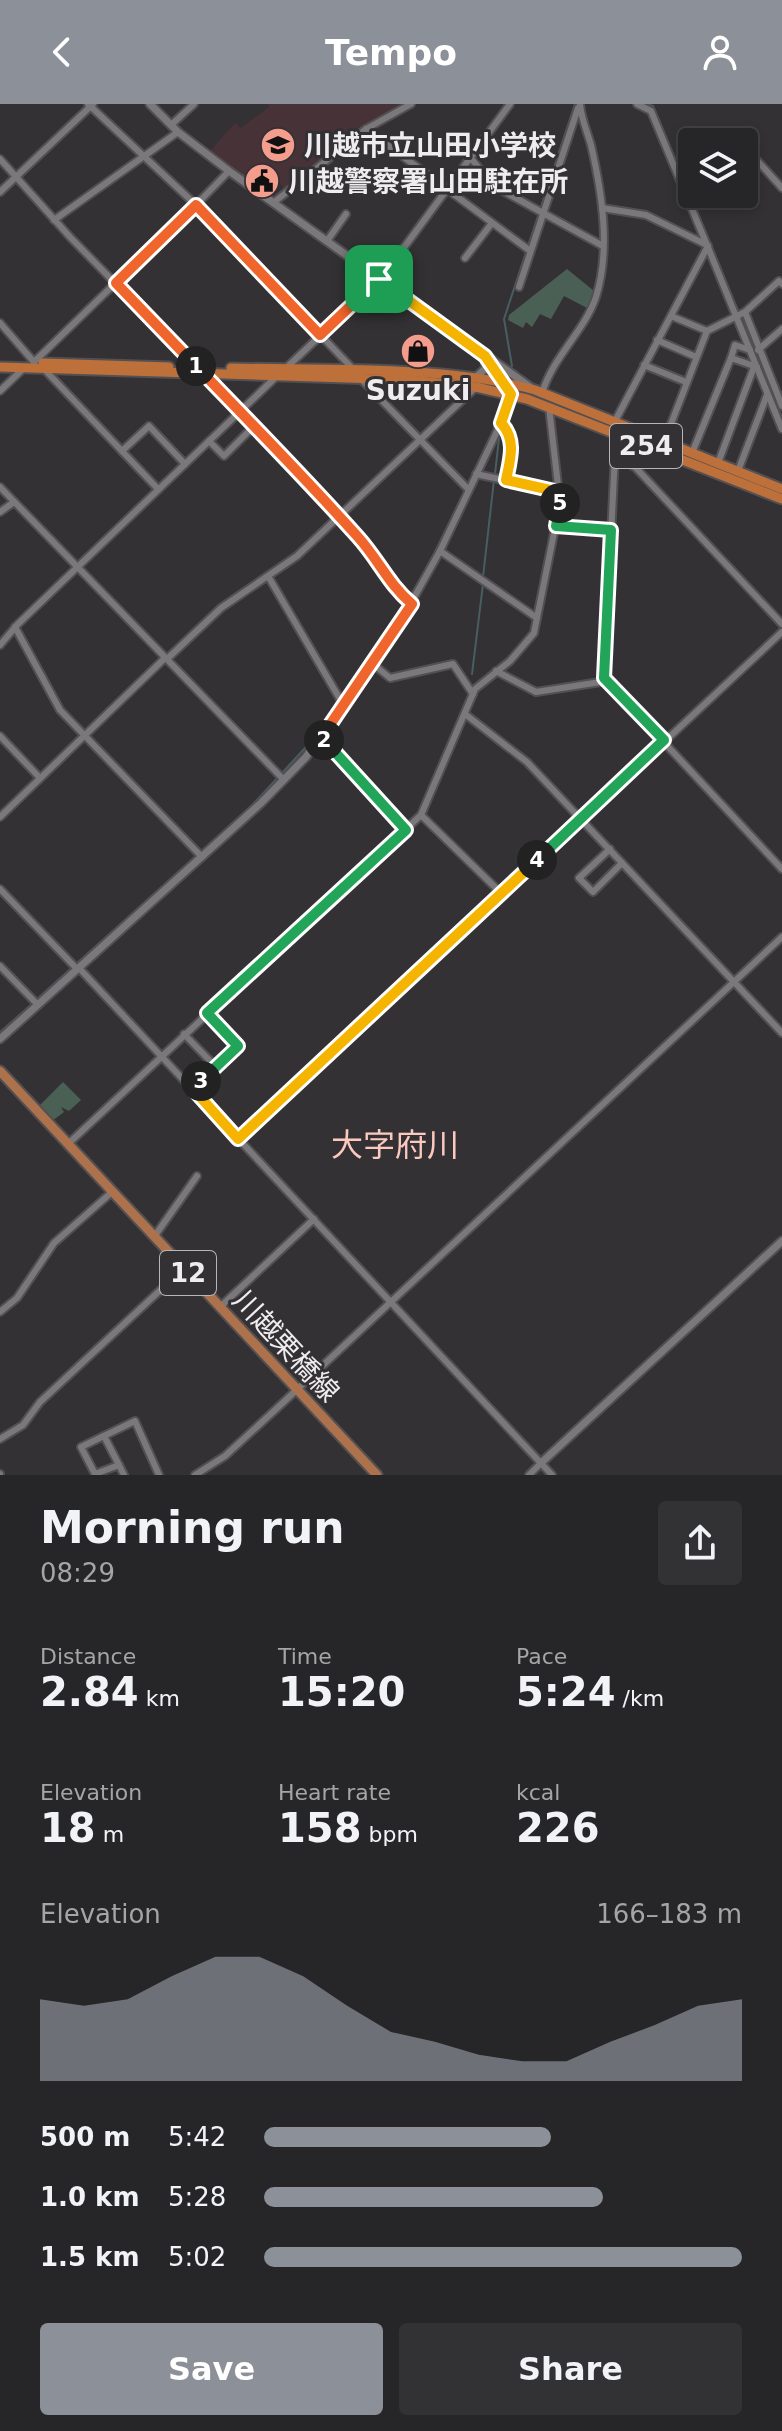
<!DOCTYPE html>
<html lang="en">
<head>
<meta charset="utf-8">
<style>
  :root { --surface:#262527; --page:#323133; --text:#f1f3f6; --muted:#a4a5a7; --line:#424244; --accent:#8c9099 }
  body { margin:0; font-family:"DejaVu Sans","Noto Sans JP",sans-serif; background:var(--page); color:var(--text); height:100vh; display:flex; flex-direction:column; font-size:30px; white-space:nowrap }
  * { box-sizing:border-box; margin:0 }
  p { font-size:26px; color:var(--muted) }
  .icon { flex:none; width:44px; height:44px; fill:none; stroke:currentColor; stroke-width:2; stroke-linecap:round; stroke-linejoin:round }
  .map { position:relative; height:1371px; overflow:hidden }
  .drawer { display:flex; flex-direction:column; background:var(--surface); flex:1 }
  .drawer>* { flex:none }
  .tools { position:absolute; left:678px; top:24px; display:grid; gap:16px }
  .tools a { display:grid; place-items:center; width:80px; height:80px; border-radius:8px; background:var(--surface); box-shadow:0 4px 12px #0003,0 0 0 2px var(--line); font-size:40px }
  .pin { position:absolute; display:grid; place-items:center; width:68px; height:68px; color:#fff; margin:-34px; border-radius:16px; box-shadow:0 4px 12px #0006 }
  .km { position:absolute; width:40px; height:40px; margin:-20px; border-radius:50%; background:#222; color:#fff; font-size:22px; line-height:40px; text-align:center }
  .round { display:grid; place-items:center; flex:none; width:84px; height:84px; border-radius:8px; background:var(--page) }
  .head { display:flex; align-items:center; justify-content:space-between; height:136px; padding:0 40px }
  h1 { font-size:44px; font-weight:700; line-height:60px }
  .metrics { display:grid; grid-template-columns:repeat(3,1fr); gap:12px; height:136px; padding:8px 40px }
  .metrics div { display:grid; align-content:center }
  .metrics b { font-size:40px; font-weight:700 }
  .metrics small { font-size:22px; font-weight:400 }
  .metrics p { font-size:22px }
  .chart { height:224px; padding:16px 40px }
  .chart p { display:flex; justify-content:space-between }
  .chart svg { width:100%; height:144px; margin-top:8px; fill:var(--accent); opacity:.7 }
  .action { display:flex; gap:16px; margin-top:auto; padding:16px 40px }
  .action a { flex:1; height:92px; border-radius:8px; background:var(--accent); color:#fff; font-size:32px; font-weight:700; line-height:92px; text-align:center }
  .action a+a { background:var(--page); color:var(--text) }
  ul { padding:0 40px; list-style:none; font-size:26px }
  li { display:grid; grid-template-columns:128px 96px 1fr; align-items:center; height:60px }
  li i { height:20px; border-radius:10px; background:var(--accent) }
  header { display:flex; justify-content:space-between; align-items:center; height:104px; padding:0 40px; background:var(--accent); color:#fff; font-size:36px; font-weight:700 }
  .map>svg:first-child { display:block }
  .education { fill:#473337 }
  .green { fill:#4b6054 }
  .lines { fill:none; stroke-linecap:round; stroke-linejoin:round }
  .stream { stroke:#485e61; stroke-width:2 }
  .minor-casing { stroke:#525053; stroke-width:10 }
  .tertiary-casing { stroke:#525053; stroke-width:11 }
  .primary-casing { stroke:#525053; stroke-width:13 }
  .trunk-casing { stroke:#525053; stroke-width:13 }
  .minor { stroke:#7b787c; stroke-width:6 }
  .tertiary { stroke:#7b787c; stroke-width:7 }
  .primary { stroke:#ad724b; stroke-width:9 }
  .trunk { stroke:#be703b; stroke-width:9 }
  .split-1-casing { stroke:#fff; stroke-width:16 }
  .split-2-casing { stroke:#fff; stroke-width:16 }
  .split-3-casing { stroke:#fff; stroke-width:16 }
  .split-4-casing { stroke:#fff; stroke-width:16 }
  .split-5-casing { stroke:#fff; stroke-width:16 }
  .split-6-casing { stroke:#fff; stroke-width:16 }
  .split-1 { stroke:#f0652b; stroke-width:10 }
  .split-2 { stroke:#f0652b; stroke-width:10 }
  .split-3 { stroke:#22a559; stroke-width:10 }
  .split-4 { stroke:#f5b400; stroke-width:10 }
  .split-5 { stroke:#22a559; stroke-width:10 }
  .split-6 { stroke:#f5b400; stroke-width:10 }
  .labels { text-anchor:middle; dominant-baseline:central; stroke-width:6; stroke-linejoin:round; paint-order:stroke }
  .shield { fill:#333134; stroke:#b7b5b7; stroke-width:2 }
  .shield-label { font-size:26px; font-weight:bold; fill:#efedef }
  .poi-label { font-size:28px; font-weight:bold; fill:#efedef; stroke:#333134; text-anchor:start }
  .street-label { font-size:28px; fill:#efedef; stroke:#333134 }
  .quarter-label { font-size:32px; fill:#fcc9bf; stroke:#333134 }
</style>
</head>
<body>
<header><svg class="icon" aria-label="back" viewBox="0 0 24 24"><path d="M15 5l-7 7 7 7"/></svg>Tempo<svg class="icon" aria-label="person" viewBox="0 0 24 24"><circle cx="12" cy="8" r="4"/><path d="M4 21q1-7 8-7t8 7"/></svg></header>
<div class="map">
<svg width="782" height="1371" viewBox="0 0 782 1371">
  <rect width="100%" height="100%" fill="#333134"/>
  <path class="education" d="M268 0H406L363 24 286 87 266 62 251 77 210 47 235 19 241 24 269 3Z"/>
  <g class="green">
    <path d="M567 165 594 187 587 204 564 192 551 215 540 210 532 223 526 218 523 224 508 216 509 211Z"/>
    <path d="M63 978 81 996 69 1007 61 1003 64 1008 52 1017 38 1003Z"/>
  </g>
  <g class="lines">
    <g class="stream">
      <path d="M647 0 653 2 782 313"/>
      <path d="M512 262 504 215 575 0"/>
      <path d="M495 370 500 325"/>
      <path d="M468 380 494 328"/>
      <path d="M428 462 466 385"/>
      <path d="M483 473 494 376"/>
      <path d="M410 493 421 475"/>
      <path d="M371 554 406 498"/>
      <path d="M472 570 483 480"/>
      <path d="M245 709 317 631"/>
      <path d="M37 895 240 713"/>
      <path d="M0 928 32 900"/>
    </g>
    <g class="minor-casing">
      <g id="minor">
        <path d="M637 0 651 7 707 141"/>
        <path d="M171 21 194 0"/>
        <path d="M366 25 529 146"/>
        <path d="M740 37V38"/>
        <path d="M744 42 782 84"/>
        <path d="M471 54 492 81 603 142"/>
        <path d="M0 55 70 133 204 270"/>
        <path d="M229 67 196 101 353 265"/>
        <path d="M0 88 93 0"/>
        <path d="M273 99 366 25 411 0"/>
        <path d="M602 104 646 111 707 141 782 325"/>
        <path d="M54 116 178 28"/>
        <path d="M327 137 346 110"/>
        <path d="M465 154 492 119"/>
        <path d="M380 176 510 0"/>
        <path d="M519 183 578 4"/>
        <path d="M745 208 782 302"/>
        <path d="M671 212 707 227"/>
        <path d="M0 219 34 258 196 101 88 0"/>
        <path d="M320 231 379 175"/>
        <path d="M657 236 696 253"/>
        <path d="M758 246 782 225"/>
        <path d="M731 254 735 241 750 246"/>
        <path d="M644 261 686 278"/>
        <path d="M44 265 158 385"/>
        <path d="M285 265 320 232"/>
        <path d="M361 275 468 385"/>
        <path d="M0 287 24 264"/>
        <path d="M542 289C554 251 584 228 596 193 611 145 602 89 591 41 587 27 581 14 580 0"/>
        <path d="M501 319C517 336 510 356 506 376"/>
        <path d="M614 319 708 142"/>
        <path d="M616 330 604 574 782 765"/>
        <path d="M209 337 224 352 254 322"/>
        <path d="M664 338 707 227 745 208 779 177 782 180"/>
        <path d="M122 347 149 322 185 360"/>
        <path d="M692 349 731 254 757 263"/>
        <path d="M615 352 636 364 782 520"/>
        <path d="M718 359 754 263"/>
        <path d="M738 367 767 291"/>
        <path d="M476 370 559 388"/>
        <path d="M0 383 284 676"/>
        <path d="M0 408 14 398"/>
        <path d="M556 422 611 426"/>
        <path d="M440 447 537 514"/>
        <path d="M268 472 344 602"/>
        <path d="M411 499 440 447 501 319 511 290"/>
        <path d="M15 523 60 606 202 753"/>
        <path d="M0 541 18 520 277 272"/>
        <path d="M167 555 221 504 297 452 476 283"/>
        <path d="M373 560 390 574 453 560 473 590"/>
        <path d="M496 567 536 588 607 577"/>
        <path d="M465 610 527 658 782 929"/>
        <path d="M0 632 40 674"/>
        <path d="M321 634 406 726"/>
        <path d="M421 711 501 789"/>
        <path d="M0 713 165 554"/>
        <path d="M610 745 579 774 593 788 622 759"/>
        <path d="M0 785 77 865"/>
        <path d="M0 862 38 901"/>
        <path d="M79 864 552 1371"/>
        <path d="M184 930 216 963"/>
        <path d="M193 985 238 942 207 909"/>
        <path d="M238 1035 782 528"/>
        <path d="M68 1040 421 711 475 585 510 557 534 529 560 399 549 303"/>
        <path d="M154 1133 197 1072"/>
        <path d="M220 1203 314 1115"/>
        <path d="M0 1208 17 1194 54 1139 112 1088"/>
        <path d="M104 1332 119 1361"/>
        <path d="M0 1335 23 1321 40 1298 183 1165"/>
        <path d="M0 1370V1371"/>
        <path d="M124 1371 119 1361 95 1370 81 1343 135 1317 159 1371"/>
        <path d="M195 1371 225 1352 274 1307 782 833"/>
        <path d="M529 1371 541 1359"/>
      </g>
    </g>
    <g class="tertiary-casing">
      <g id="tertiary">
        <path d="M150 0 178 28 229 67 533 285"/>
        <path d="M488 255 505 281"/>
        <path d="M474 275 485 265 486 254"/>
        <path d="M0 935 261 699 306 653 411 503 412 500 397 488 369 445 340 412 204 270"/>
        <path d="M541 1359 782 1137"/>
      </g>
    </g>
    <g class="primary-casing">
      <path id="primary" d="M0 967 377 1371"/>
    </g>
    <g class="trunk-casing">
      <g id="trunk">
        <path d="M43 259 169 263"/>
        <path d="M0 263 410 276 476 283 527 295 782 395"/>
        <path d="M231 264C323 266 447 261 535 286L782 385"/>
      </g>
    </g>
    <use href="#minor" class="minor"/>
    <use href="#tertiary" class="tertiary"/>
    <use href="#primary" class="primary"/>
    <use href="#trunk" class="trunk"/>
  </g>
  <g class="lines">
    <g class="split-1-casing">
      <path id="split-1" d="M196 262 116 179 196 101 320 231 379 175"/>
    </g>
    <g class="split-2-casing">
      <path id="split-2" d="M196 262C250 318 306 375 358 433 378 455 389 481 412 500L321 634 324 636"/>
    </g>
    <g class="split-3-casing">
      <path id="split-3" d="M201 977 238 942 207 909 406 726 324 636"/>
    </g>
    <g class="split-4-casing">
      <path id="split-4" d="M201 977 193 985 238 1035 537 756"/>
    </g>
    <g class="split-5-casing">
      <path id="split-5" d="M537 756 664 636 604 574 611 426 556 422 560 399"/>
    </g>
    <g class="split-6-casing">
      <path id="split-6" d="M379 175 485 252 511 290 501 319C517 336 510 356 506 376L559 388 560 399"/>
    </g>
    <use href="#split-1" class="split-1"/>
    <use href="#split-2" class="split-2"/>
    <use href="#split-3" class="split-3"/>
    <use href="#split-4" class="split-4"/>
    <use href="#split-5" class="split-5"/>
    <use href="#split-6" class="split-6"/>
  </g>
  <defs>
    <g id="school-disc" transform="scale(1.8)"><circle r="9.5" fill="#f49d8d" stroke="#333134"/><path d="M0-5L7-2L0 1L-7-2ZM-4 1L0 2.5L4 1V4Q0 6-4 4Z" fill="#111"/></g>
    <g id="civic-disc" transform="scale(1.8)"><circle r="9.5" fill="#f49d8d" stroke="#333134"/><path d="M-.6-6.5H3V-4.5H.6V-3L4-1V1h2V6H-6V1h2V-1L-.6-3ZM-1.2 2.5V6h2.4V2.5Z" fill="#111"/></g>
    <g id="shop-disc" transform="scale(1.8)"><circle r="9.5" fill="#f49d8d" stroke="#333134"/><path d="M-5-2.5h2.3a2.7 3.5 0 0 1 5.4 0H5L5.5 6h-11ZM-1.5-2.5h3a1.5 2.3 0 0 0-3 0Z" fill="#111"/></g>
  </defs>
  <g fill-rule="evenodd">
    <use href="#school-disc" x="278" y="41"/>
    <use href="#civic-disc" x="262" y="77"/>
    <use href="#shop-disc" x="418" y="247"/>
  </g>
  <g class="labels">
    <g class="shield">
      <rect x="610" y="320" width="72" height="44" rx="6"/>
      <rect x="160" y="1147" width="56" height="44" rx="6"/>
    </g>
    <g class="shield-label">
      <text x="646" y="342">254</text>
      <text x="188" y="1169">12</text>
    </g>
    <g class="poi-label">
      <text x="304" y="41">川越市立山田小学校</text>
      <text x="288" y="77">川越警察署山田駐在所</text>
      <text x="418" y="286" text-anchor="middle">Suzuki</text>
    </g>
    <g class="street-label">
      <text transform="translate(286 1242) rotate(47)">川越栗橋線</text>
    </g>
    <g class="quarter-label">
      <text x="395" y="1041">大字府川</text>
    </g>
  </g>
</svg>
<div class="tools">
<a><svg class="icon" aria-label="layers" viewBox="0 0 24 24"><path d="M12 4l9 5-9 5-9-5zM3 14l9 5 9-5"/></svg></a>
</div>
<div class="pin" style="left:379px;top:175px;background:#1e9e55"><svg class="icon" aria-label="arrive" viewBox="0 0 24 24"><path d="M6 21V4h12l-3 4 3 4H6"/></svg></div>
<b class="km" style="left:196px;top:262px">1</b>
<b class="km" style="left:324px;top:636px">2</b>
<b class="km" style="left:201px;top:977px">3</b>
<b class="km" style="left:537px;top:756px">4</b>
<b class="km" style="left:560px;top:399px">5</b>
</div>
<section class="drawer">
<div class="head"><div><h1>Morning run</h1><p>08:29</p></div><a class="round"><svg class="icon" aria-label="share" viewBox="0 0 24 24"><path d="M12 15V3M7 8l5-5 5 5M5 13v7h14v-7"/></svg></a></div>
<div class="metrics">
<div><p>Distance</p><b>2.84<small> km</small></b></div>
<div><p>Time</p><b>15:20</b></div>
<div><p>Pace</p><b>5:24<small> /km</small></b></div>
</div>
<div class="metrics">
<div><p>Elevation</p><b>18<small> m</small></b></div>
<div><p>Heart rate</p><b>158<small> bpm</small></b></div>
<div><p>kcal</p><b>226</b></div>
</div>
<div class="chart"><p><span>Elevation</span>166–183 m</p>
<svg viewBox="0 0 160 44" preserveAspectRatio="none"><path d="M0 44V19L10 21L20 19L30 12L40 6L50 6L60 12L70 21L80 29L90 32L100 36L110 38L120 38L130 32L140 27L150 21L160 19V44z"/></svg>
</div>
<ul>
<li><b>500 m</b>5:42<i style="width:60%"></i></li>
<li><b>1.0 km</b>5:28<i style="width:71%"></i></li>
<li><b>1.5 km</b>5:02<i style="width:100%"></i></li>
</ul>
<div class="action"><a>Save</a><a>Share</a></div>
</section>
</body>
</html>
